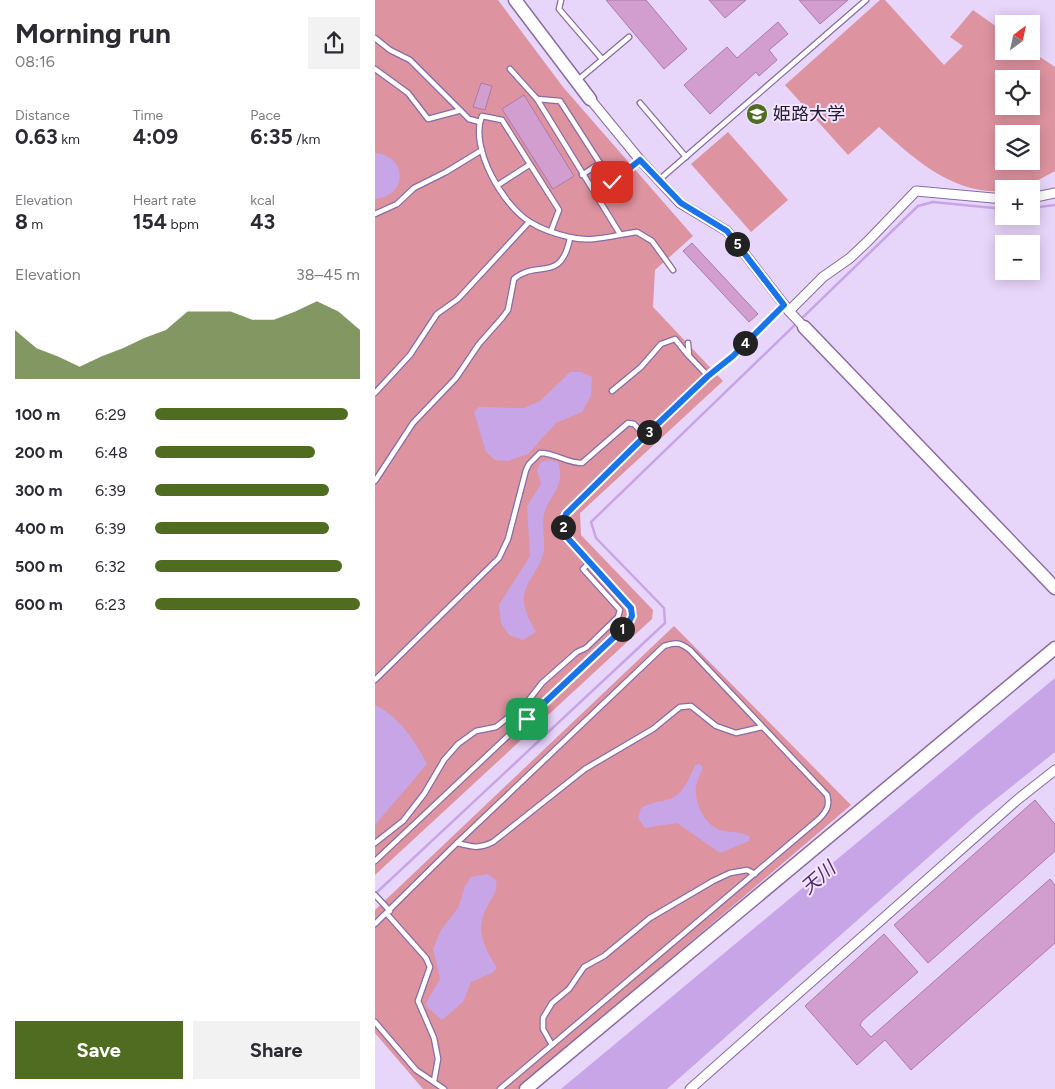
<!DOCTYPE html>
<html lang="en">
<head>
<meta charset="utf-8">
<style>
  :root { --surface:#fff; --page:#f2f2f3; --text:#2b2b33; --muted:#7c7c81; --accent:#4f6c20 }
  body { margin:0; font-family:Figtree,"Noto Sans JP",sans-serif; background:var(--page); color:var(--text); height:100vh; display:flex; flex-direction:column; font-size:19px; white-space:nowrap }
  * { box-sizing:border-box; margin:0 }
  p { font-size:16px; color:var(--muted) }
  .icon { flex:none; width:28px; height:28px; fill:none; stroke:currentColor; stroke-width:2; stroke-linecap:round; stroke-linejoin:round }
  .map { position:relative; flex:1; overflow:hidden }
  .side { display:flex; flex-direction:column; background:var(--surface); width:375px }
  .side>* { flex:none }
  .needle { width:32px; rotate:33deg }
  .buttons { position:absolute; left:620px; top:15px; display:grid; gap:10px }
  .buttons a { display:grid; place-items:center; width:45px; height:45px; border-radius:0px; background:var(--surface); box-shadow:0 2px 12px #0003; font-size:25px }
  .pin { position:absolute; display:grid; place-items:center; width:42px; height:42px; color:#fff; margin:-21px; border-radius:10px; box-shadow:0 2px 8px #0006 }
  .km { position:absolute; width:25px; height:25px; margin:-12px; border-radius:50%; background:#222; color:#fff; font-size:14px; line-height:25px; text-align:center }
  .round { display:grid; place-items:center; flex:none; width:52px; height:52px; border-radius:0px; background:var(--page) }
  .head { display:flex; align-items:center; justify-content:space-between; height:85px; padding:0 15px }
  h1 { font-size:28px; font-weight:700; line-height:38px }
  .figures { display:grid; grid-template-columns:repeat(3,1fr); gap:8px; height:85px; padding:5px 15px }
  .figures div { display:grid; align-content:center }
  .figures b { font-size:21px; font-weight:700 }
  .figures small { font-size:14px; font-weight:400 }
  .figures p { font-size:14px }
  .chart { height:140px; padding:10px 15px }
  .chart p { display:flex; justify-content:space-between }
  .chart svg { width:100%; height:90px; margin-top:5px; fill:var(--accent); opacity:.7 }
  .primary-button { display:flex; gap:10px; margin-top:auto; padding:10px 15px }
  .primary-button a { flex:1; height:58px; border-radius:0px; background:var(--accent); color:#fff; font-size:20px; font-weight:700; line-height:58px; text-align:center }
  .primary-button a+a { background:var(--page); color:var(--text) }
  ul { padding:0 15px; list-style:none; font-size:16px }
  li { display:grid; grid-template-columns:80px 60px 1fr; align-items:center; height:38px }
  li i { height:12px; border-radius:6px; background:var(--accent) }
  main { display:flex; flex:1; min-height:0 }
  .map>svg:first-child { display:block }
  .green { fill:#de93a0; fill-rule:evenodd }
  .water { fill:#c7a5e6 }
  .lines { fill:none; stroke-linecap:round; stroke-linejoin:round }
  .stream { stroke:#c7a5e6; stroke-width:2.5 }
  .building { fill:#d19ecf; stroke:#ac7aaa }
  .lane-casing { stroke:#896ca3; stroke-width:7 }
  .street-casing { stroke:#896ca3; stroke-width:11 }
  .secondary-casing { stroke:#896ca3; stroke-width:15 }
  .lane { stroke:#fff; stroke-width:4.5 }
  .street { stroke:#fff; stroke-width:9 }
  .secondary { stroke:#fff; stroke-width:12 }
  .route-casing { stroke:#fff; stroke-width:10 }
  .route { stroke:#1a73e8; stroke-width:6 }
  .labels { text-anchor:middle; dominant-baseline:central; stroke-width:4; stroke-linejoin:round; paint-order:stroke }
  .poi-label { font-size:18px; fill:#261a31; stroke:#f2e5ff; text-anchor:start }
  .water-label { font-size:19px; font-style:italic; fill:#532772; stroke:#f2e5ff }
</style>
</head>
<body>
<main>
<section class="side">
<div class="head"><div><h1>Morning run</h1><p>08:16</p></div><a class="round"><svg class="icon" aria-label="share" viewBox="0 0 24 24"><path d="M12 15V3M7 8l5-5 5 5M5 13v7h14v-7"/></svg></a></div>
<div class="figures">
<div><p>Distance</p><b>0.63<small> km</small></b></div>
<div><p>Time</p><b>4:09</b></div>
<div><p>Pace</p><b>6:35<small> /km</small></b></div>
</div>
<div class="figures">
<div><p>Elevation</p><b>8<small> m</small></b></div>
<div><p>Heart rate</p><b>154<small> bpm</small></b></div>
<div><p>kcal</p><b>43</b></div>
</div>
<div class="chart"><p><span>Elevation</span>38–45 m</p>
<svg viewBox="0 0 160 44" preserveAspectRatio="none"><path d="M0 44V20L10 29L20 33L30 38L40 33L50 29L60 24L70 20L80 11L90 11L100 11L110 15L120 15L130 11L140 6L150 11L160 20V44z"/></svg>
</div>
<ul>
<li><b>100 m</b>6:29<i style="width:94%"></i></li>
<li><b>200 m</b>6:48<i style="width:78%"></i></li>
<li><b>300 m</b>6:39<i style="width:85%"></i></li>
<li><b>400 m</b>6:39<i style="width:85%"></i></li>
<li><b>500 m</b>6:32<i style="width:91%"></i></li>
<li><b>600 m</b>6:23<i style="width:100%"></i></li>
</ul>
<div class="primary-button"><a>Save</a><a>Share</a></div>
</section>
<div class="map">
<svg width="680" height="1089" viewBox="0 0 680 1089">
  <rect width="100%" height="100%" fill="#e8d5fa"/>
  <g class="green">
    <path d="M0 0H123L188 87 318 236 280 270 278 307 348 381 205 513 206 535 278 610 277 619 0 875Z"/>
    <path d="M505 0H510L569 65 588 46 575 37 598 10 629 32V51H656L680 67V171L647 189H629V191C578 195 538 158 504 127L473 155 410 85ZM629 79H656V106H629ZM629 134H656V161H629Z"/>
    <path d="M353 132 413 200 376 232 316 164Z"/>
    <path d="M299 626 476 805 143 1089H48L0 1033V910Z"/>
  </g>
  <g class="water">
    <path d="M0 153C31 155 35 195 0 199Z"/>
    <path d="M195 372H206L217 377 216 396 207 412 181 423 153 454 133 461 120 460 111 452 99 412 104 407 149 408 165 401Z"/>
    <path d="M174 460 183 462C190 483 179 491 171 508 164 524 173 542 167 558 163 570 150 584 149 596 148 609 155 621 161 632L148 640 134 635 126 623 124 605 155 556 152 506 166 484 162 470 166 462Z"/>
    <path d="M680 678V752L601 815 292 1089H186Z"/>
    <path d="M0 705C24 716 40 741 52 764L0 825Z"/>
    <path d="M324 764 328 767C326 773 322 780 321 786 319 804 331 828 349 831 360 833 366 831 375 837L374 841 345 853 302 823 270 828 263 818 266 808C276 802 287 802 297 798 309 793 315 776 320 765Z"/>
    <path d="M113 874 121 880C123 891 118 896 113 905 99 929 109 947 122 968L117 973 96 982 88 1002 67 1020 54 1009 51 1003 65 979 58 949 66 930 83 908 90 886 96 877Z"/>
  </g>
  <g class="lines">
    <g class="stream">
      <path d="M656 208 680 205"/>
      <path d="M0 894 290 623 289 608 221 538 216 522 543 206 558 202 629 209"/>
    </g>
  </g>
  <g class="building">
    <path d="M231 0H271L312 49 289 69Z"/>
    <path d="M334 0H371L350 18Z"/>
    <path d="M424 0H473L445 24Z"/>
    <path d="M403 22 413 34 394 50 402 60 384 76 381 72 335 114 309 85 352 47 362 58Z"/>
    <path d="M106 83 117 86 110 110 98 107Z"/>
    <path d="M149 95 199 176 178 189 127 109Z"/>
    <path d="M317 243 383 314 374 322 308 251Z"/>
    <path d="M660 800 680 824V851L553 963 519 925Z"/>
    <path d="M675 879 680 885V943L536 1070 510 1040 482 1065 430 1006 509 934 543 972 487 1021 485 1025 496 1037Z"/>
  </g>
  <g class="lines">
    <g class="lane-casing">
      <g id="lane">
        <path d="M186 0 184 9 227 59"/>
        <path d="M0 38 15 50 35 60 94 119 105 122"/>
        <path d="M0 69 33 93 53 119 83 111"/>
        <path d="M135 69 162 99 245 234"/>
        <path d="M203 80 254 37"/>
        <path d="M162 99 185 101 237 182"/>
        <path d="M265 103 311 157"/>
        <path d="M207 175 225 163"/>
        <path d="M284 180 491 0"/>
        <path d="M123 185 154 165"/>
        <path d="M222 196 265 160"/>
        <path d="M0 214 22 204 39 188 71 172 107 150"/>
        <path d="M176 231 184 210 127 120 107 116C94 147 128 206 155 222 166 229 181 234 194 237 217 243 239 235 262 232L277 241 298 270"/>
        <path d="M313 343 314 356 333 376 358 356 409 305"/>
        <path d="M237 391 266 367 286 344 300 339 313 355"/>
        <path d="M0 393 35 355 62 314 83 299 154 222"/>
        <path d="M0 481 38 423 81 378 104 344 127 318 133 310 139 279C162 259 186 284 195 238"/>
        <path d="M0 680 124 558 133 539 151 470 154 464 165 453C181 453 191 463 207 463L253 423 259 424 270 436"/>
        <path d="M0 843 28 821 49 794 69 760 83 744 101 731 121 727 135 716 153 701 167 683 202 652 211 648 243 617 245 610 208 569 215 562"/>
        <path d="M82 843C97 847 104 849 118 842L210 769 278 729 305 707 316 706 341 726 361 733 387 727"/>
        <path d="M0 861 253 623 257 616 256 608 190 535 187 525 191 514 333 376"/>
        <path d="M0 895 15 911"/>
        <path d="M12 914 51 958 55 967 43 1001 59 1038 63 1059 59 1081"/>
        <path d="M0 924 82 843 289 646C300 642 305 642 315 650L452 795C455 805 452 811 444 819L125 1089"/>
        <path d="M0 1022 41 1070 69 1089"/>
        <path d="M177 1045 168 1029V1018L177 1003 194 989 209 967 229 956 275 918 338 881 355 873 372 870 380 874"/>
      </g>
    </g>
    <g class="street-casing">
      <g id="street">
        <path d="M215 99 265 160 305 203 352 231 414 311 429 327"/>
        <path d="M656 198 680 193"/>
        <path d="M414 311 448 277 475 258 493 241 541 191 629 199"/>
        <path d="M315 1089 642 800 680 770"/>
      </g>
    </g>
    <g class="secondary-casing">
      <g id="secondary">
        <path d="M140 0 215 99"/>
        <path d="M429 327 680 588"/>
        <path d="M151 1089 680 648"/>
      </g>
    </g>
    <use href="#lane" class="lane"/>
    <use href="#street" class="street"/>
    <use href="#secondary" class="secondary"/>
  </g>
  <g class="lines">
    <g class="route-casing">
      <path id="route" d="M152 719 253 624 257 616 256 608 190 535 187 525 191 514 270 436 333 376 358 356 409 305 352 231 306 203 265 160 237 182"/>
    </g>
    <use href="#route" class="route"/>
  </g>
  <defs>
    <g id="university-disc" transform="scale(1.125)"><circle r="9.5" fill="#4f6c20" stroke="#f2e5ff"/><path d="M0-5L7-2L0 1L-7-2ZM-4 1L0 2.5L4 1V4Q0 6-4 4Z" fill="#fff"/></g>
  </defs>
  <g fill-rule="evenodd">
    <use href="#university-disc" x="382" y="114"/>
  </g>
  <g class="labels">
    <g class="poi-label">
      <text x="398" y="114">姫路大学</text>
    </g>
    <g class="water-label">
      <text transform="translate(443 878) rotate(-41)">天川</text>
    </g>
  </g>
</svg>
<div class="buttons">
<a><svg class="needle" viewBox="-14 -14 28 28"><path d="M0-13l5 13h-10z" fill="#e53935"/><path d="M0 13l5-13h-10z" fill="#7c7c81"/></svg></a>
<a><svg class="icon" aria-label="locate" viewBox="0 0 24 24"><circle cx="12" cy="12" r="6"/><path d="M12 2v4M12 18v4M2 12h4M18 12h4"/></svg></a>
<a><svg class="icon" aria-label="layers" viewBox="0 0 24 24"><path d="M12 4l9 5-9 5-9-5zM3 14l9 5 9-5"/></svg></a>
<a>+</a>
<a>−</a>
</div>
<div class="pin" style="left:152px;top:719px;background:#1e9e55"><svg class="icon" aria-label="arrive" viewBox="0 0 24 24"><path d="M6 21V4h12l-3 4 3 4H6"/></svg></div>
<div class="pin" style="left:237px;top:182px;background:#d93025"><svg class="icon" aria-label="check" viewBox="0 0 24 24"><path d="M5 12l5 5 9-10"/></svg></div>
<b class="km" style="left:247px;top:629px">1</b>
<b class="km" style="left:188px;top:527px">2</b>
<b class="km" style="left:274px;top:432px">3</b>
<b class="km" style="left:370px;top:343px">4</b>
<b class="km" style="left:362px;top:244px">5</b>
</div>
</main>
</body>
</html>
